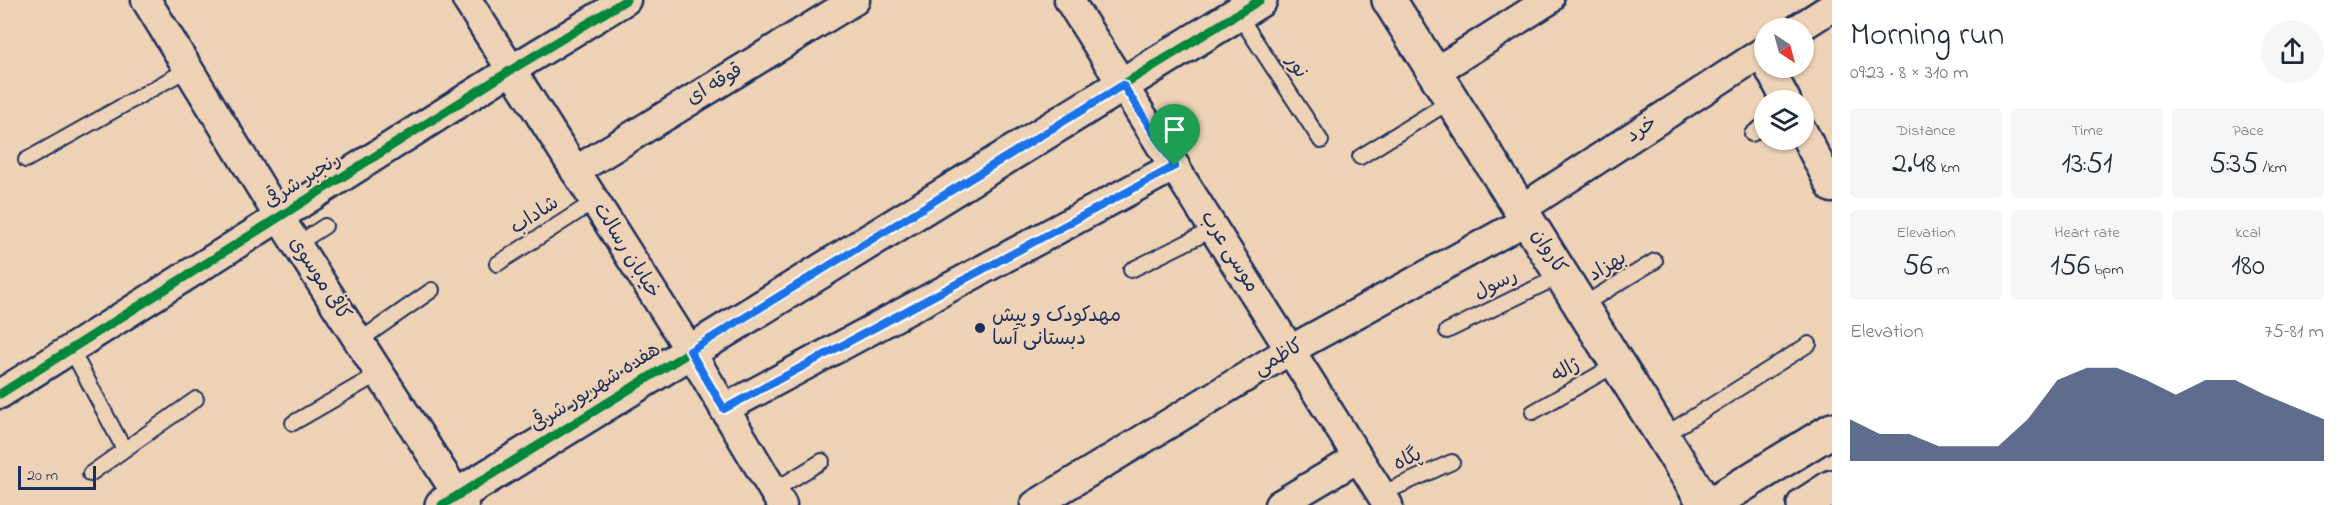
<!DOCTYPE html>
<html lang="en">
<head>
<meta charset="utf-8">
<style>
  :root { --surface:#fff; --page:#f6f6f7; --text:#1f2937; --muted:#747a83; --accent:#1b2f5e }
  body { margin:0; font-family:"Indie Flower","Playpen Sans Arabic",sans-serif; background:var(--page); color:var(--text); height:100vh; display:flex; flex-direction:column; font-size:22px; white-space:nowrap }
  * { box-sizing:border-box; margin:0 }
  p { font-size:20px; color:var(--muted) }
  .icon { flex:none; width:33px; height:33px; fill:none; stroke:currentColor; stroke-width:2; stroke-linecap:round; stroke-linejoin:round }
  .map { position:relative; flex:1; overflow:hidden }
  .side { display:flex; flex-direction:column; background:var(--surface); width:510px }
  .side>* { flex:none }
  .needle { width:39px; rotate:144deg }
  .buttons { position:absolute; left:1754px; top:18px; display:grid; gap:12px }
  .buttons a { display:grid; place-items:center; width:60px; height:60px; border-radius:50%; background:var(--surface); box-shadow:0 2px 4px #0004; font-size:30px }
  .scale { position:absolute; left:18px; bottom:15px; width:78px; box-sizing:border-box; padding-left:6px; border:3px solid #1b2f5e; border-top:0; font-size:16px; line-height:21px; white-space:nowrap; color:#1b2f5e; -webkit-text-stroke:4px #eed2b5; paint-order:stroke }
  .pin { position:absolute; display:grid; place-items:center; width:51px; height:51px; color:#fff; margin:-62px -26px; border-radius:50% 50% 50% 0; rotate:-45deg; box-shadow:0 0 6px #0007 }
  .pin .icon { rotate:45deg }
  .round { display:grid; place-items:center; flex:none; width:63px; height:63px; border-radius:32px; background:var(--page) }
  .summary { display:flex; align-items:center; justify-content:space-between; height:102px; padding:0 18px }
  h1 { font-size:33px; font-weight:600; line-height:45px }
  .figures { display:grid; grid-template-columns:repeat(3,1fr); gap:9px; height:102px; padding:6px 18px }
  .figures div { display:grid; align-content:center; border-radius:6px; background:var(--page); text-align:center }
  .figures b { font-size:30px; font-weight:600 }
  .figures small { font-size:16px; font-weight:400 }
  .figures p { font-size:16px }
  .chart { height:168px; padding:12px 18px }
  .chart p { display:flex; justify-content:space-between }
  .chart svg { width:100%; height:108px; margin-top:6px; fill:var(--accent); opacity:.7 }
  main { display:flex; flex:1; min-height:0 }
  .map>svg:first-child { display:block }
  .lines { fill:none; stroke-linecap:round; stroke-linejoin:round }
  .lane-casing { stroke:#1b2f5e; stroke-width:18 }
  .street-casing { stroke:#1b2f5e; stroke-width:33 }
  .secondary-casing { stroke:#1b2f5e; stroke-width:38 }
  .lane { stroke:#eed2b5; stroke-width:14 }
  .street { stroke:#eed2b5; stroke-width:28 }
  .secondary { stroke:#eed2b5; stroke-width:33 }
  .cycleway-casing { stroke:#eed2b5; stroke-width:13 }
  .cycleway { stroke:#00873e; stroke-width:9 }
  .route-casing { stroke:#fff; stroke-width:12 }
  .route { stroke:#1a73e8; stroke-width:8 }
  .poi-dot { fill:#1b2f5e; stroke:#eed2b5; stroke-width:2 }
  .labels { text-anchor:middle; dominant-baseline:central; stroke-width:4.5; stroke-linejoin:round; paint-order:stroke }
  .street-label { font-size:20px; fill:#1b2f5e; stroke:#eed2b5 }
  .poi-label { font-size:20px; fill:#1b2f5e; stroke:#eed2b5; text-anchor:start }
</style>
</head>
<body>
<main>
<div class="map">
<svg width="1832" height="505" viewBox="0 0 1832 505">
  <rect width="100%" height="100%" fill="#eed2b5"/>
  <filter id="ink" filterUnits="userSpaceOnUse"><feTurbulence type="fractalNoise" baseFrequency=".0167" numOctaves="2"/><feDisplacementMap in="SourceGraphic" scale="12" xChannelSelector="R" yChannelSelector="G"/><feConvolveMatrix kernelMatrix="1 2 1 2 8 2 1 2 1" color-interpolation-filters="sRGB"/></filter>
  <g filter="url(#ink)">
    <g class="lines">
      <g class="lane-casing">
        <g id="lane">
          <path d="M1238 14 1321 141"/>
          <path d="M1752 134 1764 125"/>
          <path d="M1360 157 1452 100"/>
          <path d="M26 160 188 69"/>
          <path d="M297 244 325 226"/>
          <path d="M497 264 595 201"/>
          <path d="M1131 270 1214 229"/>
          <path d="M1581 306 1655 261"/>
          <path d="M1447 331 1562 275"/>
          <path d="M359 341 432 290"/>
          <path d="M71 349 124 449"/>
          <path d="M1533 412 1617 364"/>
          <path d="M293 423 380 373"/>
          <path d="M1663 436 1809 344"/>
          <path d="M90 474 196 399"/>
          <path d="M773 491 822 461"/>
          <path d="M1381 494 1452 462"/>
        </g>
      </g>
      <g class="street-casing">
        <g id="street">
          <path d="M146 0 279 217 464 505"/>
          <path d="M467 0 690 351 782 505"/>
          <path d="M1069 0 1388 505"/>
          <path d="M1799 28 1832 7"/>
          <path d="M1769 68 1786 100"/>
          <path d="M1435 72 1549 0"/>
          <path d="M1803 132 1832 188"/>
          <path d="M575 171 855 0"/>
          <path d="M1521 209 1764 51"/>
          <path d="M0 394 511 70 626 0"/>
          <path d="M724 409 1175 166"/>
          <path d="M1035 505 1290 350 1527 220"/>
          <path d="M1279 505 1358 458"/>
        </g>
      </g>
      <g class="secondary-casing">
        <g id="secondary">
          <path d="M1389 0 1706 505"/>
          <path d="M442 505 1260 0"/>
          <path d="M1710 505 1832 430"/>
          <path d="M1804 505 1832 487"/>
        </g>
      </g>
      <use href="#lane" class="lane"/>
      <use href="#street" class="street"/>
      <use href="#secondary" class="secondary"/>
      <g class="cycleway-casing">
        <g id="cycleway">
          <path d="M0 394 511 70 626 0"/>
          <path d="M442 505 1260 0"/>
        </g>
      </g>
      <use href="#cycleway" class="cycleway"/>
    </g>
  </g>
  <g class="lines" filter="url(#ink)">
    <g class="route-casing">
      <path id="route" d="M1123 85 1175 166 724 409 690 351Z"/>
    </g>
    <use href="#route" class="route"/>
  </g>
  <circle class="poi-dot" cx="980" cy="328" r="6"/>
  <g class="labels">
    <g class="street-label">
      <text transform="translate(1296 67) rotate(57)">نور</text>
      <text transform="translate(715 85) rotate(-31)">قوقه ای</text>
      <text transform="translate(1642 130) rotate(-33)">خرد</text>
      <text transform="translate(303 181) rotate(-32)">رنجبر شرقی</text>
      <text transform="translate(535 216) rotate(-33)">شاداب</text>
      <text transform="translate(626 251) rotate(58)">خیابان رسالت</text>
      <text transform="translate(1229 252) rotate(58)">موسی عرب</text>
      <text transform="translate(1548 252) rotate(58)">کاروان</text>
      <text transform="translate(1608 267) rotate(-31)">بهزاد</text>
      <text transform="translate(319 279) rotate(57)">کافی موسوی</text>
      <text transform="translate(1496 285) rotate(-26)">رسول</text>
      <text transform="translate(1279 358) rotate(-30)">کاظمی</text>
      <text transform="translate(1566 371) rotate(-30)">ژاله</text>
      <text transform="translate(596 388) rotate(-32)">هفده شهریور شرقی</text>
      <text transform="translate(1408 460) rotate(-24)">پگاه</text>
    </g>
    <g class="poi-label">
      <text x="992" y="316">مهدکودک و پیش<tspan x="992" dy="23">دبستانی آسا</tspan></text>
    </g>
  </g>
</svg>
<div class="buttons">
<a><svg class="needle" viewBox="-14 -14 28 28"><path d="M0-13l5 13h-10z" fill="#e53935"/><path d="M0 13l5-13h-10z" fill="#747a83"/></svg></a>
<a><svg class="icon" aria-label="layers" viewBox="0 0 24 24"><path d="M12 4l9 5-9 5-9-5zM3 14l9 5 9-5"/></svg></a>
</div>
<div class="scale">20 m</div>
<div class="pin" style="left:1175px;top:166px;background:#1e9e55"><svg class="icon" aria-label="arrive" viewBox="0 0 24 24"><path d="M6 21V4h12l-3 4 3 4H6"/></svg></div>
</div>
<section class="side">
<div class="summary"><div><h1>Morning run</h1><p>09:23 · 8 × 310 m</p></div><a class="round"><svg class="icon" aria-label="share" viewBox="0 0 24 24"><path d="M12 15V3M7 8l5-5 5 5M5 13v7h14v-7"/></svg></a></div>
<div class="figures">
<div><p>Distance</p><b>2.48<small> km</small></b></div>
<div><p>Time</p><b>13:51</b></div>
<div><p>Pace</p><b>5:35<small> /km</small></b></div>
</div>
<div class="figures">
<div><p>Elevation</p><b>56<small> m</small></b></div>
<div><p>Heart rate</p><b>156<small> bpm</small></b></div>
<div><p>kcal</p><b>180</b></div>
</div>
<div class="chart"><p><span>Elevation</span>75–81 m</p>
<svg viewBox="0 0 160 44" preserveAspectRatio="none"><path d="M0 44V27L10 33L20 33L30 38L40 38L50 38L60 27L70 11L80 6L90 6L100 11L110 17L120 11L130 11L140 17L150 22L160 27V44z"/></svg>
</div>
</section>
</main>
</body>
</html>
